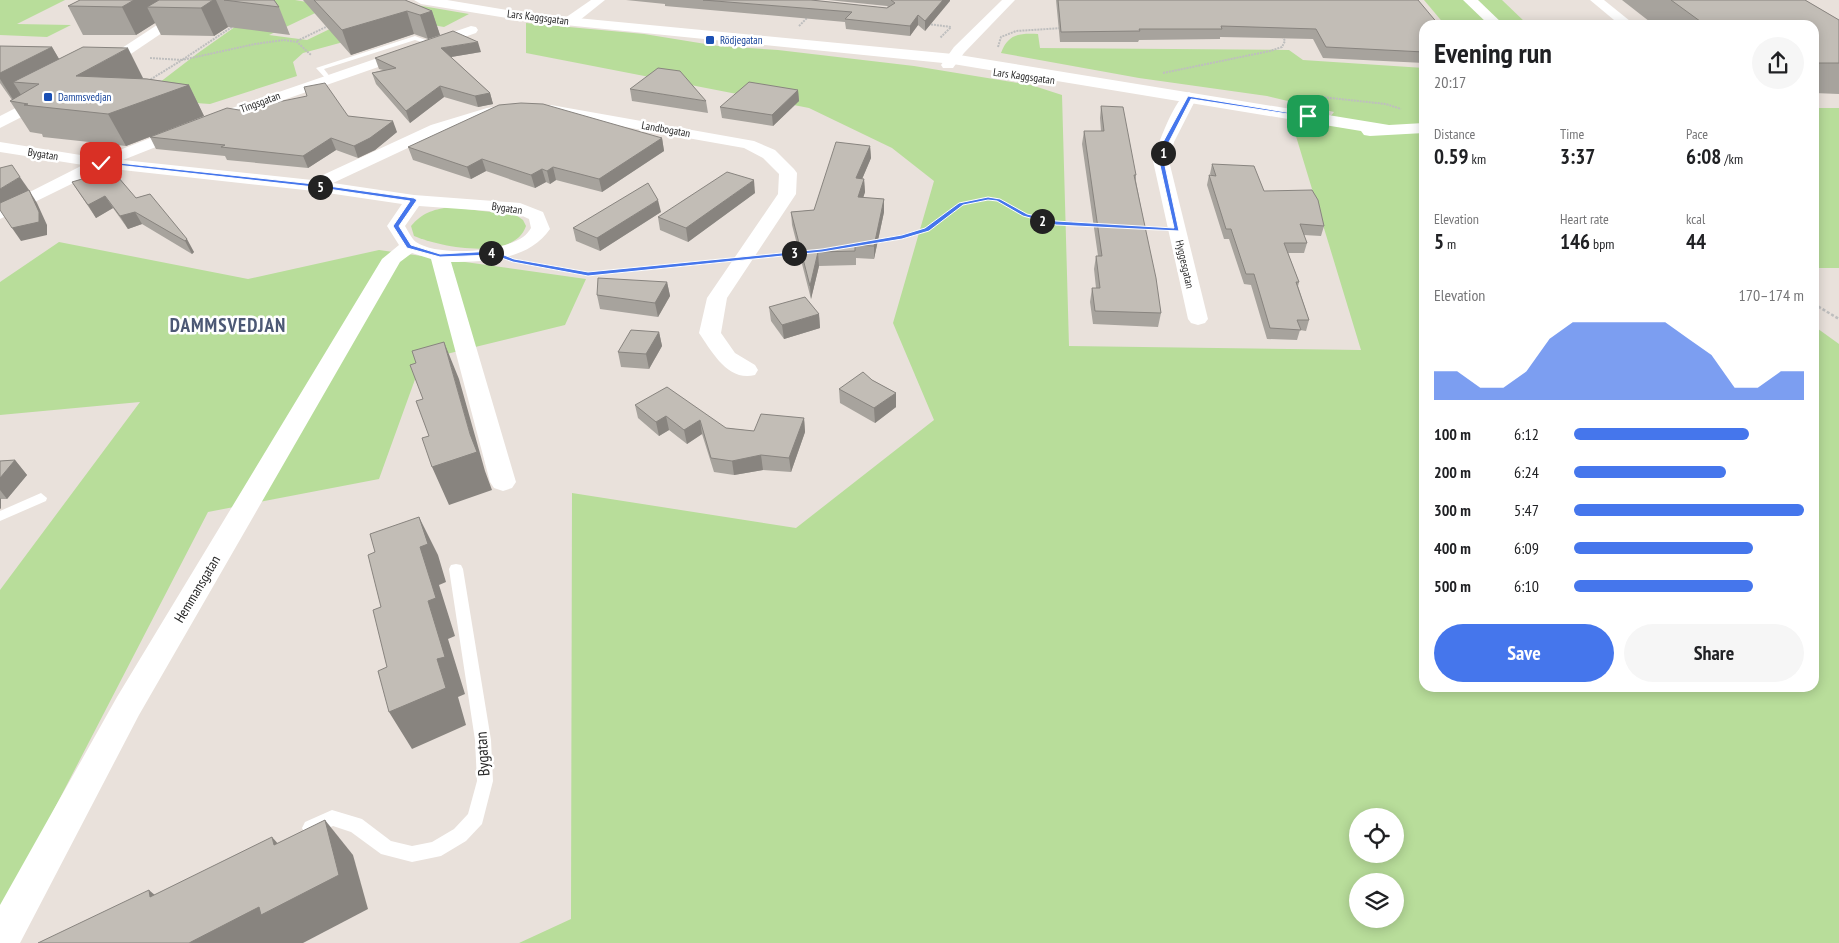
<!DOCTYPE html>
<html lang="en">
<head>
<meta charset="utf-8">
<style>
  :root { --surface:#fff; --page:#f6f6f6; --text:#202124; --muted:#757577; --accent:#4576ec }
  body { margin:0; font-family:"PT Sans Narrow",sans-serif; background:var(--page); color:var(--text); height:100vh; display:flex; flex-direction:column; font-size:19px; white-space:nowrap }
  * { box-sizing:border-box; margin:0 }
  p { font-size:16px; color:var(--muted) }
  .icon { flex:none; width:28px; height:28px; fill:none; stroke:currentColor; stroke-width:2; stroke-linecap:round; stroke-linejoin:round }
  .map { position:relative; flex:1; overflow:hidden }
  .side { position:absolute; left:1419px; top:20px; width:400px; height:672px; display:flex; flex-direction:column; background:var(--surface); border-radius:15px; box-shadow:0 2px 12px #0003 }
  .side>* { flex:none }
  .fabs { position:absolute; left:1349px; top:808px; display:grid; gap:10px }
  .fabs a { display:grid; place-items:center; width:55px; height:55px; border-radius:50%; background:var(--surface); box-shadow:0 2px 12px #0003; font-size:25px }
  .pin { position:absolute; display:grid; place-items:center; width:42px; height:42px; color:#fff; margin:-21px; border-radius:10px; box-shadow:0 2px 8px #0006 }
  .km { position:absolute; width:25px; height:25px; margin:-12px; border-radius:50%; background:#222; color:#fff; font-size:14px; line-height:25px; text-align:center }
  .round { display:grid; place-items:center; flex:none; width:52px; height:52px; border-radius:26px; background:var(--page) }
  .headline { display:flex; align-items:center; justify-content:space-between; height:85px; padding:0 15px }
  h1 { font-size:28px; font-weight:600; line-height:38px }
  .metrics { display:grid; grid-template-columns:repeat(3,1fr); gap:8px; height:85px; padding:5px 15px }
  .metrics div { display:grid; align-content:center }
  .metrics b { font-size:21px; font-weight:600 }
  .metrics small { font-size:14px; font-weight:400 }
  .metrics p { font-size:14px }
  .chart { height:140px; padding:10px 15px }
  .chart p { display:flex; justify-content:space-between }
  .chart svg { width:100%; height:90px; margin-top:5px; fill:var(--accent); opacity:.7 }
  .button { display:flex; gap:10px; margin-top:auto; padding:10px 15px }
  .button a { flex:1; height:58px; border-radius:30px; background:var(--accent); color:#fff; font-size:20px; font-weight:600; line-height:58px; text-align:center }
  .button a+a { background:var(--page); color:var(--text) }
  ul { padding:0 15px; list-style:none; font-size:16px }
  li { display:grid; grid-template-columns:80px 60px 1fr; align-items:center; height:38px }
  li i { height:12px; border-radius:6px; background:var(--accent) }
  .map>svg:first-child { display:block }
  .green { fill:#b8dd9a; fill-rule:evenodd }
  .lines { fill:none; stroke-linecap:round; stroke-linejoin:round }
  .path-far1 { stroke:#bebebe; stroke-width:2; stroke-dasharray:2 1; stroke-linecap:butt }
  .path { stroke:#bebebe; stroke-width:2.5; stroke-dasharray:3 2; stroke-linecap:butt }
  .service { fill:#fff; fill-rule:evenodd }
  .minor { fill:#fff; fill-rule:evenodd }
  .tertiary { fill:#fff; fill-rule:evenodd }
  .wall { fill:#a7a39d }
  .shaded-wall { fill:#88847f }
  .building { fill:#c2bdb6; stroke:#88847f }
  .route { fill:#4576ec; stroke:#fff }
  .transit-dot { fill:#1a4fb4; stroke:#fff; stroke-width:2 }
  .labels { text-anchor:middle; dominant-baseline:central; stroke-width:5; stroke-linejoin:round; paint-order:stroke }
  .far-street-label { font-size:11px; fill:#282828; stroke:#fff }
  .far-transit-label { font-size:11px; fill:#164399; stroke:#fff; text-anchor:start }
  .street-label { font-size:14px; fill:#282828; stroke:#fff }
  .near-street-label { font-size:16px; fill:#282828; stroke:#fff }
  .district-label { font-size:19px; font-weight:bold; letter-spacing:1px; fill:#4c5875; stroke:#fff }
</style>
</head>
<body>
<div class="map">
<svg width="1839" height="943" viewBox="0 0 1839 943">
  <rect width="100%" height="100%" fill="#e9e1db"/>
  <g class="green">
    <path d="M0 0H65L17 24 71 25 47 37 0 35Z"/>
    <path d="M273 0H295L330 6 269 35 307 40 363 13 413 23 303 53 293 62 297 76 210 104 138 99 198 53Z"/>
    <path d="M1424 0H1502L1528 25H1445Z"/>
    <path d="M393 1 469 14 444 27 421 23Z"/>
    <path d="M526 23 644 34 718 46 778 50 914 66 1031 85 1062 95 1069 346 1361 350 1295 133 1319 131 1334 112 1267 96 1139 78 1001 53C1008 34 1019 33 1038 34L1040 48 1289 50 1303 60 1424 68V688H1814V326L1839 344V943H519L571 919 572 493 796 528 934 420 893 323 934 181 892 148 809 108 526 53ZM1358 816H1395V854H1358ZM1358 881H1395V919H1358Z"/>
    <rect x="1814" y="108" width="25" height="160"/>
    <path d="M449 207 516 215 523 220 526 226C514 262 440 247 414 236L411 226C422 213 432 210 449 207Z"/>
    <path d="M59 242 248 279 379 250 586 279 565 325 422 360 379 479 208 512 0 914V590L140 402 0 415V282Z"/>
  </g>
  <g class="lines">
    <g class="path-far1">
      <path d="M928 24 951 27 940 38"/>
      <path d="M799 26 809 16"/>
      <path d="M297 41 330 25"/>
      <path d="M998 47 1001 37 1016 31 1063 28"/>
      <path d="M150 58 182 60 235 25"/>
      <path d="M1163 73 1270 51 1282 47 1285 41 1283 37"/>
      <path d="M148 81 182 60 255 44 284 40 297 42 311 55"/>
      <path d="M1312 96 1386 104 1401 109"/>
    </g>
    <g class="path">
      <path d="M875 242 927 230 961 204 988 198 998 200 1025 215 1041 220 1097 225"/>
      <path d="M773 255 802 252"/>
      <path d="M530 264 588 274 715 261"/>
      <path d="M1814 304 1839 319"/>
    </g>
    <g class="service">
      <path d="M415 36 434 43 431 45 415 40 324 69 331 78 327 80 316 68Z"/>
      <path d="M41 493 47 498 46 501 0 521V511Z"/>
      <path d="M456 564 461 565 463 569 491 740 493 781 482 824 466 841 441 856 412 862 381 854 351 832 333 826 311 836 305 834 302 828 305 822 332 810 362 819 391 841 412 846 432 842 454 829 468 814 477 781 475 740 449 569 451 565Z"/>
    </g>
    <g class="minor">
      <path d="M591 0H605L575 24H565L563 21 565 18Z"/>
      <path d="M1002 0H1015L964 53 953 68H943L941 65 954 47Z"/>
      <path d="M1590 0H1604L1635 25H1620Z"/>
      <path d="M471 26 476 27 478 30 476 33 209 126 123 160 312 180 431 125 487 108 513 104 518 106 521 109 518 112 488 117 442 132 333 183 414 195 520 203 543 212 550 229C529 260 486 262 451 262L516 482 512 488 503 491 494 488 490 482 431 259 412 253 400 262 139 715 20 943H0V905L117 697 382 259 399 245 387 226 402 204 314 191 104 168 0 219V207L83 165 0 152V142L99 158 197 120ZM419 206 516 213 529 219 531 228C529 231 526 235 523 237 502 252 438 257 416 242 412 239 408 231 405 226Z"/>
      <path d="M1189 92 1197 97 1174 142 1169 161 1208 319 1205 323 1198 325 1191 323 1188 319 1153 161C1157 147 1175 96 1189 92Z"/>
      <path d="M551 105 754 141 775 150 794 169 797 173 796 194 727 298 721 333 735 353 755 365 758 370 755 375C728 382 712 352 699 333L707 298 778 194 779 174 763 158 744 148 546 113 543 110 546 107Z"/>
    </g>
    <g class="tertiary">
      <path d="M195 0H211L104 72 98 74 90 69Z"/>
      <path d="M414 0H447L525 13 953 54 1389 125 1424 123V133L1370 136 1364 135 1361 131 953 64 525 21 421 4Z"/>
      <path d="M1463 0H1478L1504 25H1489Z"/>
      <path d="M51 90 57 91 59 95 57 99 0 128V116Z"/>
    </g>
  </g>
  <g class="wall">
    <path d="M80 0H274L279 7 290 35 228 27 214 36 161 35 155 23 136 35H83L68 6Z"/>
    <path d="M303 0H405L432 11 440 35 428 39 414 34 351 55Z"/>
    <path d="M626 0H811L887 8 888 7 887 6 828 0H950L925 31 918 25 910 36 846 29 845 22 665 6V4Z"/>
    <path d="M1056 0H1418L1424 25V63L1323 58 1313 39 1220 37V39L1139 40 1138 42H1060Z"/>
    <path d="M1622 0H1805L1839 20V94L1814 93V25H1654Z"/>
    <path d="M0 46 52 47 59 59 143 78H142L189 85 204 116 126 146 43 137 42 134 30 132 10 101 12 100 0 83Z"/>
    <path d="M481 52 451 57 490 93 493 104 478 107 444 97 410 123 376 84 372 73 383 70 379 69 375 58Z"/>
    <path d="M630 89 706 101 708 113 632 101Z"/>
    <path d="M798 90 799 101 773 126 722 118 720 107Z"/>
    <path d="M1101 106 1136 175V181L1161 313 1158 327 1093 324 1090 302 1092 288H1096L1094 269 1096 256H1098L1082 144 1084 131H1101L1100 118Z"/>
    <path d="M239 110 348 116 397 132 375 150 358 158 336 150 308 168 227 160 225 156 156 149 150 137Z"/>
    <path d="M662 138 664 151 602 192 556 180 550 184 546 182 535 188 486 171 471 179 413 160 408 147Z"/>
    <path d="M870 146 871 158 862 179H864L865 192 863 198 884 199V212L874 259 856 258V265L819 266 811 299 792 225 791 212 814 210Z"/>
    <path d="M1212 164 1264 191 1324 226 1321 236 1304 235 1307 243 1304 253H1288L1299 282 1298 286 1309 320 1306 331 1300 330 1297 340 1267 339 1251 285 1244 284 1229 239H1224L1207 185 1209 175H1211L1210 174Z"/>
    <path d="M72 182 136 198 150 194 194 252 192 254 142 224 128 229 113 208 96 218Z"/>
    <path d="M755 193 688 242 660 230 658 217Z"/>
    <path d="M661 212 600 251 576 241 573 228Z"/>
    <path d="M667 282 670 296 658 317 600 309 597 295Z"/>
    <path d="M769 307 819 314 820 328 784 339 771 321Z"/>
    <path d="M659 332 662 346 649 369 621 367 618 352Z"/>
    <path d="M872 380 896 393V407L875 423 840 403 839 389Z"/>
    <path d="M635 405 726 428 754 431 804 418 805 432 791 472 763 470 734 475 714 472 702 434 687 444 669 430 659 436 638 418Z"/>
    <path d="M15 460 27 475 7 499H1V508L0 509V461Z"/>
  </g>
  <g class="shaded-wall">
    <path d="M134 0H192L147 7 155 23 136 35 122 7Z"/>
    <path d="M213 0H216L228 27 214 36 201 8Z"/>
    <path d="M943 0H950V1L925 31V21Z"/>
    <path d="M407 11 414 34 351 55 342 30Z"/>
    <path d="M432 11 440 35 428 39 420 15Z"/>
    <path d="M918 15V25L910 36V26Z"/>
    <path d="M478 42 481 52 445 58 441 48Z"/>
    <path d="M52 47 69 76 39 84 13 82 25 101H14L0 79V73Z"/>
    <path d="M128 48 143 78 93 107 76 76Z"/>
    <path d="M189 85 204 116 126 146 108 114Z"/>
    <path d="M440 86 444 97 410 123 406 111Z"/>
    <path d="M798 90 799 101 773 126 772 115Z"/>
    <path d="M490 93 493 104 478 107 475 96Z"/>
    <path d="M393 121 397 132 375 150 358 158 354 146Z"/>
    <path d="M331 138 336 150 308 168 303 156Z"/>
    <path d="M662 138 664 151 602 192 599 179Z"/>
    <path d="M870 146 871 158 857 191 856 178Z"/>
    <path d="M482 159 486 171 471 179 467 167Z"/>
    <path d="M553 167 556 180 550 184 547 171Z"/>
    <path d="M542 169 546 182 535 188 531 175Z"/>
    <path d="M20 177 29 190 0 207V189Z"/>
    <path d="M864 179 865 192 859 210 858 197Z"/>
    <path d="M754 180 755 193 688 242 686 228Z"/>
    <path d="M29 190 37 203 47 225V235L21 241 12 228Z"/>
    <path d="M105 196 113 208 96 218 88 205Z"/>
    <path d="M884 199V212L874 259V246Z"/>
    <path d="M658 200 661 212 600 251 597 238Z"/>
    <path d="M135 212 142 224 128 229 120 216Z"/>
    <path d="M187 239 194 252 192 254 185 241Z"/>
    <path d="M818 252 819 266 811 299 810 286Z"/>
    <path d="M667 282 670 296 658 317 655 303Z"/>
    <path d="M819 314 820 328 784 339 782 325Z"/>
    <path d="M659 332 662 346 649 369 646 354Z"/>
    <path d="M444 342 459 379 485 471 492 490 449 505 432 467 470 434Z"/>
    <path d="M896 393V407L875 423 874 408Z"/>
    <path d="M666 416 669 430 659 436 656 422Z"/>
    <path d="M804 418 805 432 791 472 789 458Z"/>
    <path d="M700 420 702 434 687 444 684 430Z"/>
    <path d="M761 455 763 470 734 475 732 461Z"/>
    <path d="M15 460 27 475 7 499 0 490V478Z"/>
    <path d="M0 498 1 499V508L0 509Z"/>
    <path d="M419 517 438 555 446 582 439 585 455 636 448 639 465 694 458 697 466 725 412 749 389 712 437 659 420 547Z"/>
    <path d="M325 820 353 855 368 909 303 943H189Z"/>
    <path d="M272 837 303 872 274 845Z"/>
    <path d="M149 890 187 923 150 897Z"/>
  </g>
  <g class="building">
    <path d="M80 0H134L122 7 68 6Z"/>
    <path d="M159 0H213L201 8 147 7Z"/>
    <path d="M224 0H274L279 7Z"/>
    <path d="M314 0H405L432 11 420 15 407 11 342 30Z"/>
    <path d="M703 0H811L887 8 895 3 891 0H943L925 21 918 15 910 26 845 19 852 12Z"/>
    <path d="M1058 0H1418L1439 25H1424V39H1423L1424 40V52L1326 47 1316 29 1221 26 1222 29H1139L1140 31 1061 32Z"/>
    <path d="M1671 0H1805L1839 20V63H1814V25L1704 24Z"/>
    <path d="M453 31 478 42 441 48 490 93 475 96 440 86 406 111 372 73 396 68 375 58Z"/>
    <path d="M0 46 52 47 0 73Z"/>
    <path d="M83 47 128 48 76 76 147 79 189 85 108 114 24 105 28 104 10 101 39 84 13 82Z"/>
    <path d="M658 68 680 71 706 101 630 89Z"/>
    <path d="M749 82 798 90 772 115 720 107Z"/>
    <path d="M325 83 348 116 393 121 370 138 354 146 331 138 303 156 221 147 225 145 150 137 227 108 239 110 307 96 304 87Z"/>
    <path d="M521 103 543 104 662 138 599 179 553 167 547 171 542 169 531 175 482 159 467 167 408 147 499 105Z"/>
    <path d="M1101 106 1123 107 1136 175H1134L1156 278 1161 313 1095 311 1092 288H1100L1096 256H1102L1084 131H1104Z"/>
    <path d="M836 142 870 146 856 178 864 179 858 197 884 199 874 246 855 245V251L818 252 810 286 791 212 814 210Z"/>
    <path d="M1212 164 1254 166 1264 191 1312 190 1318 200 1324 226 1300 224 1307 243H1284L1299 282H1296L1309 320H1297L1301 330 1270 328 1254 274H1246L1231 229H1226L1209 175 1216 176Z"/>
    <path d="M12 165 20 177 0 189V168Z"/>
    <path d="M112 170 136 198 150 194 187 239 185 241 135 212 120 216 105 196 88 205 72 182Z"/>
    <path d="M727 172 754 180 686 228 658 217Z"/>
    <path d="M648 183 658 200 597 238 573 228Z"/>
    <path d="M29 190 39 212V222L12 228 0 210V203Z"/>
    <path d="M598 278 667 282 655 303 597 295Z"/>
    <path d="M805 297 819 314 782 325 769 307Z"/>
    <path d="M631 330 659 332 646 354 618 352Z"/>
    <path d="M444 342 470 434 477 452 432 467 422 438 429 436 416 401 423 399 410 365 416 363 412 351Z"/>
    <path d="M863 372 872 380 896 393 874 408 839 389Z"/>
    <path d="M667 387 726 428 754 431 761 414 804 418 789 458 761 455 732 461 711 458 700 420 684 430 666 416 656 422 635 405Z"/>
    <path d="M15 460 0 478V461Z"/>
    <path d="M419 517 428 544 420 547 436 598 428 601 445 657 437 659 446 688 389 712 378 671 387 667 373 610 381 607 368 555 375 552 370 534Z"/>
    <path d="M325 820 339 875 261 915 259 907 189 943H38L149 890 150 897 272 837 274 845Z"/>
  </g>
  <path class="route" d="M1188 96 1310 116 1308 117 1191 99 1169 142 1164 161 1179 231 1056 225 1023 216 997 201 988 200 963 205 929 231 902 239 822 252 588 276 513 262 493 255 440 257 407 248 393 226 410 201 314 187 98 163 101 161 314 184 414 198 417 200 399 226 411 245 440 254 494 251 514 259 588 272 822 249 902 235 925 228 959 203 988 197 1000 199 1027 214 1056 221 1174 228 1159 161 1163 142Z"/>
  <g class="transit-dot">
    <rect x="705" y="35" width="10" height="10" rx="2.5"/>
    <rect x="43" y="92" width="10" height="10" rx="2.5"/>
  </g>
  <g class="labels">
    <g class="far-street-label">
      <text transform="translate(538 17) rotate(7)">Lars Kaggsgatan</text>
      <text transform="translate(1024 76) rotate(8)">Lars Kaggsgatan</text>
      <text transform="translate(260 102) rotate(-20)">Tingsgatan</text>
      <text transform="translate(666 129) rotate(10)">Landbogatan</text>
      <text transform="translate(43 154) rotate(9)">Bygatan</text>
      <text transform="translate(507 208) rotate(8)">Bygatan</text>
      <text transform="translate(1185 264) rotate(77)">Hyggesgatan</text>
    </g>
    <g class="far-transit-label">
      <text x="720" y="40">Rödjegatan</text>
      <text x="58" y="97">Dammsvedjan</text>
    </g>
    <g class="street-label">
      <text transform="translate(197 589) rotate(-59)">Hemmansgatan</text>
    </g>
    <g class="near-street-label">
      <text transform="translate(482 754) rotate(-94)">Bygatan</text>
    </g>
    <g class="district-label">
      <text x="228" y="325">DAMMSVEDJAN</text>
    </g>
  </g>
</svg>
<div class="fabs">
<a><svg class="icon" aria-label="locate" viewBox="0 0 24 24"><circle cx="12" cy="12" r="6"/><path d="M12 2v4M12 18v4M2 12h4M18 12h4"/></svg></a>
<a><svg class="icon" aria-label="layers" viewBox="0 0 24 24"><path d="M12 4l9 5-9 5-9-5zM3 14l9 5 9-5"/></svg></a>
</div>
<div class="pin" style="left:1308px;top:116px;background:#1e9e55"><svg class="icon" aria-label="arrive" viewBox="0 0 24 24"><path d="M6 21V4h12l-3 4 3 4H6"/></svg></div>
<div class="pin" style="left:101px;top:163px;background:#d93025"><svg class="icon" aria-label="check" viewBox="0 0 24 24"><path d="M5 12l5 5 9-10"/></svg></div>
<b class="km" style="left:1163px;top:153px">1</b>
<b class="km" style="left:1042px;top:221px">2</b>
<b class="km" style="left:794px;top:253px">3</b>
<b class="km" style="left:491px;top:253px">4</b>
<b class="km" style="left:320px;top:187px">5</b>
<section class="side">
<div class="headline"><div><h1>Evening run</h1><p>20:17</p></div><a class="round"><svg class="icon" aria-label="share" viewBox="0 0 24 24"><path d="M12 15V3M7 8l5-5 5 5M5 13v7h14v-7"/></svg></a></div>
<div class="metrics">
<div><p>Distance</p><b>0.59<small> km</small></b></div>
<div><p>Time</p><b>3:37</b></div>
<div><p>Pace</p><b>6:08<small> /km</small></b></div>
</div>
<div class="metrics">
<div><p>Elevation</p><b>5<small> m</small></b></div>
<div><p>Heart rate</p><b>146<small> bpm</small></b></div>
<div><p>kcal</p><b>44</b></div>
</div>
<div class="chart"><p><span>Elevation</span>170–174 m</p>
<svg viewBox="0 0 160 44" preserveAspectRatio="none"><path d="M0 44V30L10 30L20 38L30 38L40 30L50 14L60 6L70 6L80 6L90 6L100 6L110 14L120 22L130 38L140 38L150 30L160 30V44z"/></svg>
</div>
<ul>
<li><b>100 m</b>6:12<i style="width:76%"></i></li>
<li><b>200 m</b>6:24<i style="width:66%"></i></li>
<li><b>300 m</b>5:47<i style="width:100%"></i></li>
<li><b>400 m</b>6:09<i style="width:78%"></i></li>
<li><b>500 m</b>6:10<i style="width:78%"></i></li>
</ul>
<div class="button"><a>Save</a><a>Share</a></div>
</section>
</div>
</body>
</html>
